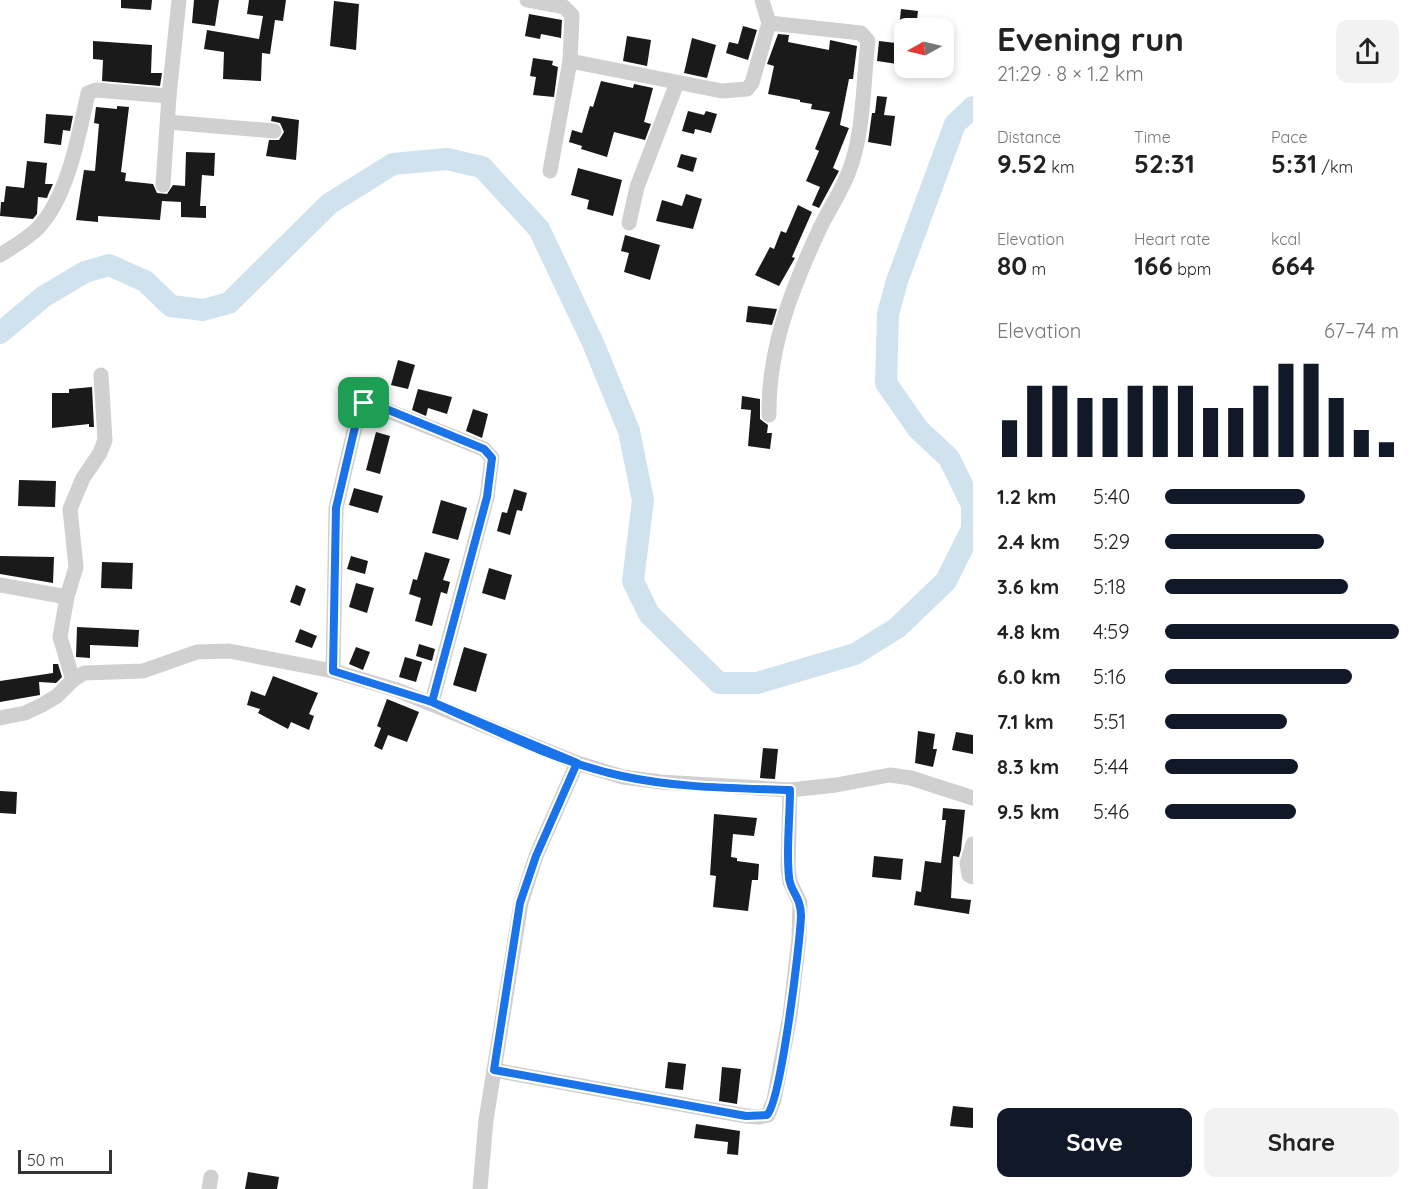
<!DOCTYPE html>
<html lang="en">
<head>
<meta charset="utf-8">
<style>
  :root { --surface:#fff; --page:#f2f2f2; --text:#222; --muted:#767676; --accent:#111827 }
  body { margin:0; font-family:Quicksand,sans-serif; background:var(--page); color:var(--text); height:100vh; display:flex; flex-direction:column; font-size:22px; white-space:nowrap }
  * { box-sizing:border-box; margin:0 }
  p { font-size:20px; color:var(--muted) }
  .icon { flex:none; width:33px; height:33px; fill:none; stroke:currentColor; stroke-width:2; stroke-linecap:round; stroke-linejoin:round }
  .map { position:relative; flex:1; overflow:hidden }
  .sheet { display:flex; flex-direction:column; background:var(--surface); width:450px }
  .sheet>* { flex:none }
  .needle { width:39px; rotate:262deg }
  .controls { position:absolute; left:894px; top:18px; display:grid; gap:12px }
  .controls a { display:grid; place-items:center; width:60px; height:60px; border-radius:12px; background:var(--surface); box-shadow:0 3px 9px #0003; font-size:30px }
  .scale { position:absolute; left:18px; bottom:15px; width:94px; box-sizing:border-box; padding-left:6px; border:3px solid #333; border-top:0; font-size:16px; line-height:21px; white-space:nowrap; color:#333; -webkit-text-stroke:4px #fff; paint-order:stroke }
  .pin { position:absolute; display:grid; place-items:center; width:51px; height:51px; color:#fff; margin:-26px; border-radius:12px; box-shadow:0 3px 9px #0006 }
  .round { display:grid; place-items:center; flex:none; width:63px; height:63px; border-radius:12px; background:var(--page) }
  .headline { display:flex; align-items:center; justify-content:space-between; height:102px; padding:0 24px }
  h1 { font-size:33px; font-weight:800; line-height:45px }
  .figures { display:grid; grid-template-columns:repeat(3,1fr); gap:9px; height:102px; padding:6px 24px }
  .figures div { display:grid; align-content:center }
  .figures b { font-size:26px; font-weight:800 }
  .figures small { font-size:16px; font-weight:400 }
  .figures p { font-size:16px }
  .chart { height:168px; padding:12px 24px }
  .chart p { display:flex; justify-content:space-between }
  .chart svg { width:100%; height:108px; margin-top:6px; stroke:var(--accent); stroke-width:6 }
  .primary-button { display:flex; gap:12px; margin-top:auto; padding:12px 24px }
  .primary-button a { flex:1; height:69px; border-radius:12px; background:var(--accent); color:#fff; font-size:24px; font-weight:800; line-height:69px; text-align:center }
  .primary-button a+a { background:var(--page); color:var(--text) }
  ul { padding:0 24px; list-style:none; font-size:20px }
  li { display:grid; grid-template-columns:96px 72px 1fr; align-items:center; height:45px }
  li i { height:15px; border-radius:8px; background:var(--accent) }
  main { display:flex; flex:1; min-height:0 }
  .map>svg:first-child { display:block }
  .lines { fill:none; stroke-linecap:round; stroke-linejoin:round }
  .river { stroke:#cfe2ee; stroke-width:22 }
  .building { fill:#1a1a1a }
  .minor { stroke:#d0d0d0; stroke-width:15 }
  .route-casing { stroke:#fff; stroke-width:12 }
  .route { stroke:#1a73e8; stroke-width:8 }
</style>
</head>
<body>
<main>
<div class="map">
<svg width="973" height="1189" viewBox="0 0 973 1189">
  <rect width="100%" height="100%" fill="#fff"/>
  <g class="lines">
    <path class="river" d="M0 333 43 297 85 272 109 265 145 281 171 306 203 310 229 303 329 204 393 164 447 159 482 167 539 229 593 343 629 431 643 500 633 581 649 614 719 683H757L855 654 897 628 946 581 972 529V505L949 458 918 429 886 383 888 314 897 281 955 124 973 107"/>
  </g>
  <g class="building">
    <path d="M121 0H152L151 10 121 8Z"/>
    <path d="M194 0H219L215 26 192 23Z"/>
    <path d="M249 0H286L283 21 275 20 270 54 262 53 261 81 223 79 224 52 204 49 207 30 259 39 263 16 247 14Z"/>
    <path d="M334 1 359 4 356 50 330 46Z"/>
    <path d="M901 9 918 11 916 28H899Z"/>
    <path d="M529 14 562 20 561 38 541 34 540 39 525 36Z"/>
    <path d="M743 26 757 30 748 60 726 53 729 42 738 44Z"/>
    <path d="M778 34 789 35 788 42 829 50 830 40 857 46 853 79H849L840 125 849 128 833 168 839 171 819 208 812 205 820 187 806 181 819 151 815 149 830 112 811 109 812 104 800 102V100L768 94 774 66 767 64Z"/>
    <path d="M627 36 651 40 647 66 623 61Z"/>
    <path d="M692 38 716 45 707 78 684 73Z"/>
    <path d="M93 41 152 45 151 73H162L160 86 102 81 103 60 93 59Z"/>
    <path d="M879 41 904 44V65L877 61Z"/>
    <path d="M533 58 553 61 552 65 558 67 554 97 533 95 536 77 530 76Z"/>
    <path d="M601 81 633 88 634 84 653 88 644 122 651 124 645 140 614 132 607 157 581 149 582 146 569 142 572 130 582 133 590 106 593 107Z"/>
    <path d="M877 96 887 97 884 115 895 116 891 146 868 142 872 113H875Z"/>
    <path d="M117 106 129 107 121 172 126 173 125 181 153 184 157 193 167 194 173 185 185 186 186 152 215 153 214 176 202 175 200 206H206V218L181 217V202L162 201 160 220 98 216V222L76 220 84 170 95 171 99 124 94 123 96 107 117 109Z"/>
    <path d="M688 111 704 115 706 111 717 114 711 133 695 129 694 134 682 131Z"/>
    <path d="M46 114 73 116 70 131 63 130 61 145 44 143Z"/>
    <path d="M272 116 299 120 296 160 266 156 269 140H279L284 132 280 123 271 121Z"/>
    <path d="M681 154 697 158 693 172 677 167Z"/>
    <path d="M27 161 47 163 45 184H53L48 195 47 198 38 197 37 214 33 219 0 216 1 202H4L6 186 24 188Z"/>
    <path d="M578 168 622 180 613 216 587 209 589 200 571 195Z"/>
    <path d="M686 194 702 199 693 229 656 221 662 200 682 206Z"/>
    <path d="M798 205 812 212 792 257 795 258 779 286 755 275 770 247 774 249 781 231 786 233Z"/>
    <path d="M625 235 660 245 650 280 624 272 629 253 621 251Z"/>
    <path d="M748 306 777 309 772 325 746 322Z"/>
    <path d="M398 360 415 365 408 389 391 385Z"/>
    <path d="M92 387 94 427H89V424L52 428V393H69V389Z"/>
    <path d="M418 389 452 397 447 414 428 408 426 416 412 410Z"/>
    <path d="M742 396 760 399V419L768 425 767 433H772L770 449 748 446 751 410 741 409Z"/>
    <path d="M473 409 488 414 482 438 466 431Z"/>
    <path d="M376 432 390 436 380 474 366 470Z"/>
    <path d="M19 480 56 481 55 507 18 506Z"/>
    <path d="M354 488 383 496 378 513 349 505Z"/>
    <path d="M514 489 527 493 522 511 517 510 510 535 497 531 502 512 507 513Z"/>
    <path d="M441 500 467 508 458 540 432 533Z"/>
    <path d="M425 552 450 559 443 580 450 582 447 594 441 592 432 626 415 621 421 598 409 594 413 579 417 580Z"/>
    <path d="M0 556 54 557 53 583 0 574Z"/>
    <path d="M351 556 368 561 365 574 347 569Z"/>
    <path d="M102 562 133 563 132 589 101 588Z"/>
    <path d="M489 568 512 575 505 600 482 593Z"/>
    <path d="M356 583 374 588 367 613 349 607Z"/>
    <path d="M296 585 306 589 300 606 290 602Z"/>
    <path d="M77 627 139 630 138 647 90 645V658L76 657Z"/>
    <path d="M300 629 317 636 312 648 295 642Z"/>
    <path d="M419 644 435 649 432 661 416 656Z"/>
    <path d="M356 647 370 652 363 670 349 664Z"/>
    <path d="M464 647 487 654 476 692 453 685Z"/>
    <path d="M405 657 422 662 416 682 399 677Z"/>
    <path d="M53 664H58L62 677 56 683 39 682 40 695 0 702V681L53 673Z"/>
    <path d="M273 676 318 693 309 714 314 716 309 730 291 722 288 729 258 713 260 709 247 705 251 691 265 696Z"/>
    <path d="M387 699 419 712 407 742 388 735 382 750 374 746 381 728 377 726Z"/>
    <path d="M918 731 935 734 933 749H937L933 767 915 763Z"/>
    <path d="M956 732 973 735V754L952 750Z"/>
    <path d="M763 748 778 749 775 779 760 778Z"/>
    <path d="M0 791 17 792 16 814 0 813Z"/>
    <path d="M943 808 965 810 961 850 959 857 953 856 951 898 971 900 969 914 914 905 916 891 921 892 925 861 941 863 946 820H942Z"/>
    <path d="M714 814 757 818 754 836 733 834 731 857 737 858V861L759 864 758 880H752L748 911 713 907 716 876 710 875Z"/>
    <path d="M874 856 903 859 901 880 872 877Z"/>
    <path d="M668 1062 686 1064 683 1090 665 1088Z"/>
    <path d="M722 1067 741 1069 737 1104 719 1101Z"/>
    <path d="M953 1106 973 1108V1128L950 1126Z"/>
    <path d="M696 1124 740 1131 738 1155 727 1154 728 1142 694 1138Z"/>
    <path d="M248 1172 279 1177 277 1189H245Z"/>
  </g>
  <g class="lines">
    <g class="minor">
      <path d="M527 0 564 7 572 15 570 61 550 171"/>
      <path d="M570 61 722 91 747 89 752 83 769 23 762 0"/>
      <path d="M168 122 274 131"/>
      <path d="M163 185 169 96 179 0"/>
      <path d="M629 223 637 187 677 83"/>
      <path d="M0 255C13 247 27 239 38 228 68 197 79 134 88 93L96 90 169 96"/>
      <path d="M769 415C768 348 792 288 820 228 829 209 842 191 849 171 864 134 863 82 868 41L861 33 769 23"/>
      <path d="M0 585 67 597"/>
      <path d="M333 671 336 508 359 410 366 402 484 449 492 458 487 497 432 702"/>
      <path d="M73 680 60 637 67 597 76 567 70 509 83 478 100 453 105 440 101 375"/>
      <path d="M0 718 25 713 42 705 57 696 73 680 84 673 143 671 197 652 229 651 333 671 397 690 577 763 623 777 661 782 790 790 836 785 890 775 911 778 973 798"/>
      <path d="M973 844 967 863 969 875 973 877"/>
      <path d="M494 1070 746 1116 759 1117 768 1115 774 1100 790 1016 799 938 800 903 790 882 788 867 790 790"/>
      <path d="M209 1189 211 1177"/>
      <path d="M480 1189 486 1120 521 903 536 856 577 763"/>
    </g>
  </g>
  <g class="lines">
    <g class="route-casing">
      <path id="route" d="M364 403 359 410 336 508 333 671 432 702 577 763 536 856 520 903 494 1070 746 1116 767 1115C781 1101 800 944 801 916 801 896 790 892 789 877 786 849 790 818 790 790 735 788 676 788 622 776 556 762 493 729 432 702L487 497 492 458 484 449 369 402 364 403"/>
    </g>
    <use href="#route" class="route"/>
  </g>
</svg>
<div class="controls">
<a><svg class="needle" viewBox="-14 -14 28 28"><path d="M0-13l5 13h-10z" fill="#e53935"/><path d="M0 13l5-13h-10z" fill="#767676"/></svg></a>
</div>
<div class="scale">50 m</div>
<div class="pin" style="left:364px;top:403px;background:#1e9e55"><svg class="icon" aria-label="arrive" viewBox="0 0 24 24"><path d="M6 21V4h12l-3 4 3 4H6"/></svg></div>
</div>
<section class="sheet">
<div class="headline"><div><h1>Evening run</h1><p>21:29 · 8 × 1.2 km</p></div><a class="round"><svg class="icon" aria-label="share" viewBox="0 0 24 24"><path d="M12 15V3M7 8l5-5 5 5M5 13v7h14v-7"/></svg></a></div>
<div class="figures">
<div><p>Distance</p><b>9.52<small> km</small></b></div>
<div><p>Time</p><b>52:31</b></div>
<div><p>Pace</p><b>5:31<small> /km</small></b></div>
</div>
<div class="figures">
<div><p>Elevation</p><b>80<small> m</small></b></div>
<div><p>Heart rate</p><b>166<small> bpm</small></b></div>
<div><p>kcal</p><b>664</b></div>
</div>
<div class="chart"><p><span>Elevation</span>67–74 m</p>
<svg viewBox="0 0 160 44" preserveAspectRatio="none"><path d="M5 44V29M15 44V15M25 44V15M35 44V20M45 44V20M55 44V15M65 44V15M75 44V15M85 44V24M95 44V24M105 44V15M115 44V6M125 44V6M135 44V20M145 44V33M155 44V38"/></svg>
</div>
<ul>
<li><b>1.2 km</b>5:40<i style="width:60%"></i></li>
<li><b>2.4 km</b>5:29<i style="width:68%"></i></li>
<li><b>3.6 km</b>5:18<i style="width:78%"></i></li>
<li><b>4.8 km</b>4:59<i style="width:100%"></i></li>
<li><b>6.0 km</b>5:16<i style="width:80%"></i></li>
<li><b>7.1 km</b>5:51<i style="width:52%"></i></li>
<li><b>8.3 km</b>5:44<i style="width:57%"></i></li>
<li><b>9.5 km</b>5:46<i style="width:56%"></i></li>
</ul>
<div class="primary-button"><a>Save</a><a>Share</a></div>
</section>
</main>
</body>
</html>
